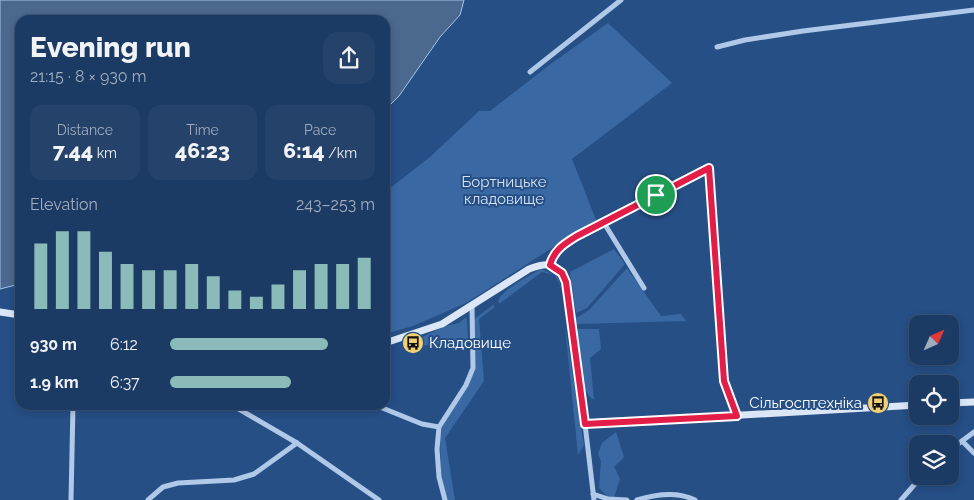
<!DOCTYPE html>
<html lang="en">
<head>
<meta charset="utf-8">
<style>
  :root { --surface:#1c3b64; --page:#25426a; --text:#f1f3f6; --muted:#a0adbf; --line:#3a5578; --accent:#8bbbb9 }
  body { margin:0; font-family:Raleway,sans-serif; background:var(--page); color:var(--text); height:100vh; display:flex; flex-direction:column; font-size:19px; white-space:nowrap }
  * { box-sizing:border-box; margin:0 }
  p { font-size:16px; color:var(--muted) }
  .icon { flex:none; width:28px; height:28px; fill:none; stroke:currentColor; stroke-width:2; stroke-linecap:round; stroke-linejoin:round }
  .map { position:relative; flex:1; overflow:hidden }
  .panel { position:absolute; left:15px; top:15px; width:375px; height:395px; display:flex; flex-direction:column; background:var(--surface); border-radius:15px; box-shadow:0 2px 8px #0003,0 0 0 1px var(--line) }
  .panel>* { flex:none }
  .needle { width:32px; rotate:45deg }
  .buttons { position:absolute; left:909px; top:315px; display:grid; gap:10px }
  .buttons a { display:grid; place-items:center; width:50px; height:50px; border-radius:10px; background:var(--surface); box-shadow:0 2px 8px #0003,0 0 0 1px var(--line); font-size:25px }
  .pin { position:absolute; display:grid; place-items:center; width:42px; height:42px; color:#fff; margin:-21px; border:2px solid #fff; border-radius:50%; box-shadow:0 1px 5px #0007 }
  .round { display:grid; place-items:center; flex:none; width:52px; height:52px; border-radius:15px; background:var(--page) }
  .headline { display:flex; align-items:center; justify-content:space-between; height:85px; padding:0 15px }
  h1 { font-size:28px; font-weight:800; line-height:38px }
  .figures { display:grid; grid-template-columns:repeat(3,1fr); gap:8px; height:85px; padding:5px 15px }
  .figures div { display:grid; align-content:center; border-radius:12px; background:var(--page); text-align:center }
  .figures b { font-size:21px; font-weight:800 }
  .figures small { font-size:14px; font-weight:400 }
  .figures p { font-size:14px }
  .chart { height:140px; padding:10px 15px }
  .chart p { display:flex; justify-content:space-between }
  .chart svg { width:100%; height:90px; margin-top:5px; stroke:var(--accent); stroke-width:6 }
  ul { padding:0 15px; list-style:none; font-size:16px }
  li { display:grid; grid-template-columns:80px 60px 1fr; align-items:center; height:38px }
  li i { height:12px; border-radius:6px; background:var(--accent) }
  .map>svg:first-child { display:block }
  .green { fill:#3a68a3 }
  .water { fill:#4b688f; stroke:#a5c4e9 }
  .lines { fill:none; stroke-linecap:round; stroke-linejoin:round }
  .street { stroke:#b1c9e8; stroke-width:5 }
  .secondary { stroke:#dbe7f7; stroke-width:7 }
  .route-casing { stroke:#fff; stroke-width:10 }
  .route { stroke:#e11d48; stroke-width:6 }
  .labels { text-anchor:middle; dominant-baseline:central; stroke-width:4; stroke-linejoin:round; paint-order:stroke }
  .park-label { font-size:15px; fill:#d4e4f6; stroke:#264f86 }
  .poi-label { font-size:15px; fill:#fff; stroke:#264f86; text-anchor:start }
</style>
</head>
<body>
<div class="map">
<svg width="974" height="500" viewBox="0 0 974 500">
  <rect width="100%" height="100%" fill="#264f86"/>
  <g class="green">
    <path d="M608 23 672 83 572 159 596 220 466 303 413 326 385 334V192L430 157 479 111H490L548 66Z"/>
    <path d="M614 249 625 264 587 308 576 313 570 272Z"/>
    <path d="M627 268 661 316 681 314 686 321 577 324 576 318 589 310Z"/>
    <path d="M541 269 557 276 563 292 555 275 542 272 499 304 498 300C509 285 526 278 541 269Z"/>
    <path d="M493 305 495 307 479 319 484 381 445 438 455 500H447L441 477 440 437 444 422 475 368 474 319Z"/>
    <path d="M465 318 467 319 468 339 420 346V338L445 326 459 323Z"/>
    <path d="M565 326 584 445 578 455Z"/>
    <path d="M578 329H599L601 349 590 358 594 400C577 390 578 353 576 334Z"/>
    <path d="M616 432 624 457 614 467 620 479 614 497 607 496 599 488 601 461 598 454 602 443Z"/>
  </g>
  <path class="water" d="M0 0H464L460 15 440 37 399 96 385 110V20H20V284L0 289Z"/>
  <g class="lines">
    <g class="street">
      <path d="M717 47 745 40 803 31 974 10"/>
      <path d="M530 72 621 0"/>
      <path d="M604 223 644 288"/>
      <path d="M550 265C554 250 564 244 577 236L709 168 724 381 737 416"/>
      <path d="M232 405 297 443 379 500"/>
      <path d="M375 405 422 424 439 427"/>
      <path d="M585 424 594 500"/>
      <path d="M962 441 974 453"/>
      <path d="M950 450 974 432"/>
      <path d="M593 494 608 499 627 500"/>
      <path d="M71 500 73 405"/>
      <path d="M148 500 163 487 178 483 234 480 254 474 297 443"/>
      <path d="M445 500 439 477 437 449 439 427 466 385 473 368 472 306"/>
      <path d="M637 500C656 494 677 491 695 500"/>
      <path d="M901 500 922 476"/>
    </g>
    <g class="secondary">
      <path d="M0 312 20 315"/>
      <path d="M385 343 442 324 529 269C548 262 557 262 566 282L585 424 918 405"/>
      <path d="M950 403 974 402"/>
    </g>
  </g>
  <g class="lines">
    <g class="route-casing">
      <path id="route" d="M709 168 724 381 737 416 585 424 566 282 562 273 550 265C554 250 564 244 577 236Z"/>
    </g>
    <use href="#route" class="route"/>
  </g>
  <defs>
    <g id="bus-disc" transform="scale(1.125)"><circle r="9.5" fill="#f1cf75" stroke="#264f86"/><path d="M-5-6H5V4H4V6H2V4H-2V6H-4V4H-5ZM-3.5-4V0h7V-4ZM-3.5 1.2v1.5H-2V1.2ZM2 1.2v1.5H3.5V1.2Z" fill="#111"/></g>
  </defs>
  <g fill-rule="evenodd">
    <use href="#bus-disc" x="413" y="343"/>
    <use href="#bus-disc" x="878" y="403"/>
  </g>
  <g class="labels">
    <g class="park-label">
      <text x="504" y="182">Бортницьке<tspan x="504" dy="17">кладовище</tspan></text>
    </g>
    <g class="poi-label">
      <text x="429" y="343">Кладовище</text>
      <text x="862" y="403" text-anchor="end">Сільгосптехніка</text>
    </g>
  </g>
</svg>
<div class="buttons">
<a><svg class="needle" viewBox="-14 -14 28 28"><path d="M0-13l5 13h-10z" fill="#e53935"/><path d="M0 13l5-13h-10z" fill="#a0adbf"/></svg></a>
<a><svg class="icon" aria-label="locate" viewBox="0 0 24 24"><circle cx="12" cy="12" r="6"/><path d="M12 2v4M12 18v4M2 12h4M18 12h4"/></svg></a>
<a><svg class="icon" aria-label="layers" viewBox="0 0 24 24"><path d="M12 4l9 5-9 5-9-5zM3 14l9 5 9-5"/></svg></a>
</div>
<div class="pin" style="left:656px;top:195px;background:#1e9e55"><svg class="icon" aria-label="arrive" viewBox="0 0 24 24"><path d="M6 21V4h12l-3 4 3 4H6"/></svg></div>
<section class="panel">
<div class="headline"><div><h1>Evening run</h1><p>21:15 · 8 × 930 m</p></div><a class="round"><svg class="icon" aria-label="share" viewBox="0 0 24 24"><path d="M12 15V3M7 8l5-5 5 5M5 13v7h14v-7"/></svg></a></div>
<div class="figures">
<div><p>Distance</p><b>7.44<small> km</small></b></div>
<div><p>Time</p><b>46:23</b></div>
<div><p>Pace</p><b>6:14<small> /km</small></b></div>
</div>
<div class="chart"><p><span>Elevation</span>243–253 m</p>
<svg viewBox="0 0 160 44" preserveAspectRatio="none"><path d="M5 44V12M15 44V6M25 44V6M35 44V16M45 44V22M55 44V25M65 44V25M75 44V22M85 44V28M95 44V35M105 44V38M115 44V32M125 44V25M135 44V22M145 44V22M155 44V19"/></svg>
</div>
<ul>
<li><b>930 m</b>6:12<i style="width:77%"></i></li>
<li><b>1.9 km</b>6:37<i style="width:59%"></i></li>
</ul>
</section>
</div>
</body>
</html>
